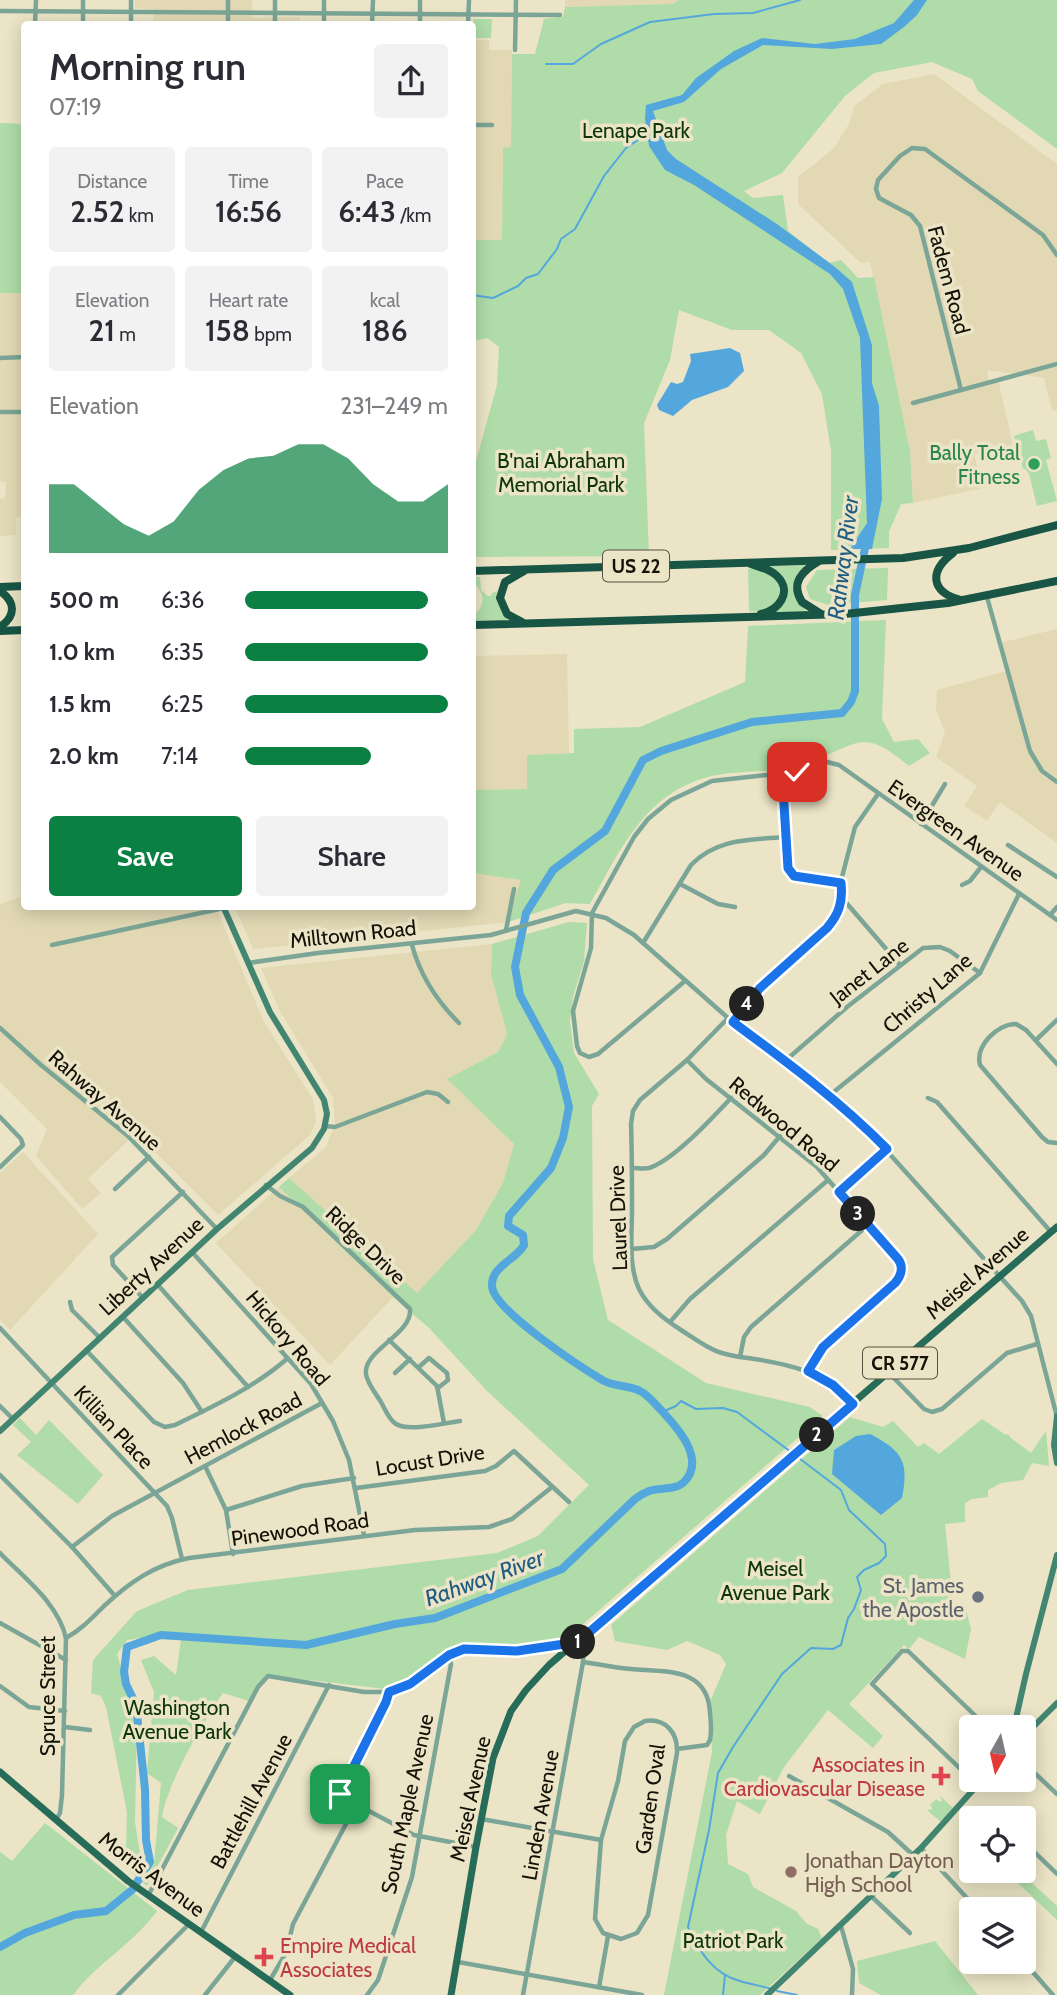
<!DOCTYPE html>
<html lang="en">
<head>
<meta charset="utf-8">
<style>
  :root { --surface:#fff; --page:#f2f2f3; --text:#2b2b33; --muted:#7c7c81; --accent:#0b8043 }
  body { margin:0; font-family:Cabin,sans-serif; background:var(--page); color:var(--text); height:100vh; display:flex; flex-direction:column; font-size:26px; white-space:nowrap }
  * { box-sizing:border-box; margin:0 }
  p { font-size:23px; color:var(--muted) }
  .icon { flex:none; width:38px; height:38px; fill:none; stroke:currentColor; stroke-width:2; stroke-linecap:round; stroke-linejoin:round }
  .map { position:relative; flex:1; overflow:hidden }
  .side { position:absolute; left:21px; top:21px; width:455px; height:889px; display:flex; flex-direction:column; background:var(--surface); border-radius:7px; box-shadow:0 4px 18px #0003 }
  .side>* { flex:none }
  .needle { width:46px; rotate:188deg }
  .controls { position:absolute; left:959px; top:1715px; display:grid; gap:14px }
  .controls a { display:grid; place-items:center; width:77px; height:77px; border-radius:7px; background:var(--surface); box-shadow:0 4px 18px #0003; font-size:35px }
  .pin { position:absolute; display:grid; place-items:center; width:60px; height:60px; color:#fff; margin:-30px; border-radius:14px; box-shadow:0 4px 10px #0006 }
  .km { position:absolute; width:35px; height:35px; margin:-18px; border-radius:50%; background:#222; color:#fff; font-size:19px; line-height:35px; text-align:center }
  .round { display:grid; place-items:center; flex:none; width:74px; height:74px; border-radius:7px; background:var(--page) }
  .overview { display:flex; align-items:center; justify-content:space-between; height:119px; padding:0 28px }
  h1 { font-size:38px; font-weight:600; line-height:52px }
  .metrics { display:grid; grid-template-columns:repeat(3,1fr); gap:10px; height:119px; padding:7px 28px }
  .metrics div { display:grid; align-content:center; border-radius:7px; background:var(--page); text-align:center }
  .metrics b { font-size:30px; font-weight:600 }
  .metrics small { font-size:19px; font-weight:400 }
  .metrics p { font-size:19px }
  .chart { height:196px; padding:14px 28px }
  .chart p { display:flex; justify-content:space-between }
  .chart svg { width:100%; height:126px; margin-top:7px; fill:var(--accent); opacity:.7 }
  .primary-button { display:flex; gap:14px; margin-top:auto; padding:14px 28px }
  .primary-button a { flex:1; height:80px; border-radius:7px; background:var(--accent); color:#fff; font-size:28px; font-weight:600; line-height:80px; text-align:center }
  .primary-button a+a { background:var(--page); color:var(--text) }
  ul { padding:0 28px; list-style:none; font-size:23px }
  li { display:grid; grid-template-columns:112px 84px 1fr; align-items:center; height:52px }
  li i { height:18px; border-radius:9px; background:var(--accent) }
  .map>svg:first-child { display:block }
  .built { fill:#e2d9b4 }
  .green { fill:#afdca8 }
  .water { fill:#54a7dd }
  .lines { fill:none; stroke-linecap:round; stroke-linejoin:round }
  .stream { stroke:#54a7dd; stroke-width:2 }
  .river { stroke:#54a7dd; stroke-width:8 }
  .street { stroke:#7ba596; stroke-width:4.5 }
  .secondary { stroke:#428671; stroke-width:6 }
  .primary { stroke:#266c59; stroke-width:7 }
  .highway { stroke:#185545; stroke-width:8 }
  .route-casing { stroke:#fff; stroke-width:14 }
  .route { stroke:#1a73e8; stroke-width:9 }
  .leisure-dot { fill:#2e9e5b; stroke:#ebe4c6; stroke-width:2.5 }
  .worship-dot { fill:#6b7280; stroke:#ebe4c6; stroke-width:2.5 }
  .health-dot { fill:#e0444e; stroke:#ebe4c6; stroke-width:2.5 }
  .education-dot { fill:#8d6e63; stroke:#ebe4c6; stroke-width:2.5 }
  .labels { text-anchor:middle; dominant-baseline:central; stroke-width:7; stroke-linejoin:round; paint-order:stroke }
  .shield { fill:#ebe4c6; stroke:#545040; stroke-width:2 }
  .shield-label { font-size:19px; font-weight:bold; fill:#141107 }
  .park-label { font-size:21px; fill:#0d3607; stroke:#ebe4c6 }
  .street-label { font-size:21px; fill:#141107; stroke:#ebe4c6 }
  .leisure-label { font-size:21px; fill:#27864d; stroke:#ebe4c6; text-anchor:end }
  .worship-label { font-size:21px; fill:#5b616d; stroke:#ebe4c6; text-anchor:end }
  .health-label { font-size:21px; fill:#be3a42; stroke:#ebe4c6; text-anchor:end }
  .education-label { font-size:21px; fill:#785e54; stroke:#ebe4c6; text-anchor:start }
  .water-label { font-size:23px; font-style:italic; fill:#205d82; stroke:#ebe4c6 }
</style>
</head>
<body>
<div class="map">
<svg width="1057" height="1995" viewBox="0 0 1057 1995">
  <rect width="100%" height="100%" fill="#ebe4c6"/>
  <g class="built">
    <path d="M135 0H252V18L300 17V24H153L154 9 135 8Z"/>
    <path d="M565 0H679L672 4 565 7Z"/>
    <path d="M473 40H489V50H512L511 148H503L502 240H473Z"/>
    <path d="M934 74 1057 164V410L1052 411 1044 378 987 370 989 381 998 379 1013 445 974 454 983 488 913 503 910 451 870 262 861 263 798 204V177L833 149 849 124 854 106 883 84Z"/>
    <path d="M0 293H24V516L16 517V535L0 536V499L5 498 6 482 0 481Z"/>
    <path d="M1057 629V843L1000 802 987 821 964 806 977 786 936 757 945 733 936 710 937 690 1007 671 1000 643Z"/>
    <path d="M567 654 569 753 527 755V789L473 790 472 656Z"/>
    <path d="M473 873 522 880 508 922 253 949 235 907 472 906Z"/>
    <path d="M24 896V906L201 907 205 915 217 910 264 1022 313 1099 316 1121 310 1135 218 1215 136 1133 88 1179 101 1193 82 1209 36 1156 47 1129 0 1082V904Z"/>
    <path d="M492 944 491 974 507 1034 498 1052 447 1079 514 1144 503 1183 476 1230 417 1294 289 1178 326 1147 335 1124 333 1098 281 1013 261 968Z"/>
    <path d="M23 1152 98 1234 10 1330 0 1320V1173Z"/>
    <path d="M279 1187 393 1297 330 1365 216 1243Z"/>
  </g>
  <g class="green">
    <path d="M679 0H1057V149L978 91 972 79 932 62 874 73 845 96 782 173 744 191 753 198 783 195 788 231 829 263 841 260 858 278 874 277 910 451 913 503 901 504 889 532V548L831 550V451L822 394 801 353 769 330H732L679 310 670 360 644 423 649 556 473 557V472L497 385 499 347 487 338 473 341 472 240H502L503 148 511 147 512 54H535L544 19 563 17 565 7 672 4Z"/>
    <path d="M473 19H492L491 38H473Z"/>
    <path d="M0 123 24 124V293H0Z"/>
    <path d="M1033 430 1036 441 1046 439 1051 458 1046 460 1057 501 1037 506 1029 474 1025 469H1023L1014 436Z"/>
    <path d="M805 565 800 571 798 602 807 612 778 613 776 611 783 604 786 594 768 566Z"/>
    <path d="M753 568C772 573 781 578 780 599L764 612 749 611 748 569Z"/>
    <path d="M888 568 887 600 828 605 810 599 806 587 817 570Z"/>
    <path d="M473 577H480L481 590 488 596H491L492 593 497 591 496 600 509 620 473 621V616C486 606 485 592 473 582Z"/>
    <path d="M886 620 882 719 894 742 918 739 930 753 909 766C896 756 880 741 862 742 849 743 817 761 802 766 775 773 744 770 717 775 647 788 621 849 590 904L566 903 508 922 521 880 473 873V790L527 789V755L574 753V729L640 727 745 682 748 626Z"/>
    <path d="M569 922 587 923 584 961 573 997 570 1021 574 1053 599 1094 592 1106 593 1259 608 1320 706 1383 810 1407 823 1416 560 1644 460 1650 393 1690 268 1675 249 1701 223 1693C203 1722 167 1784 162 1817L178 1828 147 1886 142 1882 154 1864 161 1783 147 1773 154 1692 141 1660 154 1656 176 1675 181 1640 141 1638 127 1640 117 1654 137 1723 135 1822 142 1866 136 1877 118 1859 126 1849 127 1812 106 1707 101 1696 91 1693 93 1660 137 1611 188 1590 497 1553 538 1536 589 1485 487 1391 429 1328 393 1297 279 1187 289 1178 417 1293 476 1230 503 1183 514 1144 447 1079 498 1052 507 1034 491 974 492 944Z"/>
    <path d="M850 1417 883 1427 893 1421 918 1447 924 1443 939 1454 982 1419 1006 1435 1008 1434 1011 1438 1031 1453 1046 1431 1049 1466 1032 1463 1023 1480 1001 1483 988 1490V1497L972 1499 965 1503V1522L945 1524 953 1603 966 1610 971 1629 965 1659 919 1637 909 1649 904 1645 849 1704 883 1736 873 1748 828 1710 784 1767 760 1814 737 1801 726 1835 728 1864 748 1874 753 1887 796 1911 806 1923 818 1929 822 1938 760 1995H664L712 1752 710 1702 726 1664 720 1655 687 1641 667 1650 615 1641 611 1625Z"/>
    <path d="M20 1418 36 1435 49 1420 103 1475 78 1504 17 1455 31 1442 13 1425Z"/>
    <path d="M939 1795 953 1808 941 1822 927 1810 933 1809 930 1805 936 1799 940 1802 942 1800Z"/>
    <path d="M45 1823 157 1911C133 1944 97 1963 73 1995H0V1852L12 1861Z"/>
    <path d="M1005 1871H1019L1057 1906V1920Z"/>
    <path d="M935 1941 978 1995H881L859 1983 857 1961Z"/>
  </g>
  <g class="water">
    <path d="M914 0H927L917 15 904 27 881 44 832 49 763 45 721 69 684 102 653 111 667 150 676 159 777 224 835 267 852 282 872 345V383L879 406 882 499 872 549H850L867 523 860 338 843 289 830 274 694 185 665 170 649 146 645 119 646 105 682 95 696 78 734 51 762 38 815 44 855 39 894 23Z"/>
    <path d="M730 348 740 353 744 371 728 387 692 400 673 416 659 410 657 405 671 382 677 384 683 382 691 361 690 354Z"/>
    <path d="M870 1434C903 1451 909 1462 902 1498L881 1515 832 1474 834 1450 856 1436Z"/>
  </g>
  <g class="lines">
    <g class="stream">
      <path d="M546 64H573L601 44 650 22 714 14 753 13 800 0"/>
      <path d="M472 295 493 298 518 286 526 278 538 274 557 249 561 239 575 229 604 176 626 148 641 138 647 126"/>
      <path d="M662 1412 676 1406 681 1401 696 1409 723 1408 737 1412 791 1452"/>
      <path d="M772 1989C761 1986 750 1984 740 1981 713 1974 699 1951 688 1927L709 1830 718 1773 733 1747 782 1674 811 1648 833 1649 841 1645 848 1618 854 1609 861 1590 857 1577 864 1570 879 1563 886 1556 885 1544 849 1510 841 1490 795 1455"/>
      <path d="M777 1991 797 1995"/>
      <path d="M723 1995 725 1975"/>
    </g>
    <path class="river" d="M0 1947 25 1933 74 1915 106 1911 132 1890 150 1862 146 1840 145 1789 136 1705 126 1684 124 1672 127 1647 161 1635 306 1645 395 1624 435 1618 562 1569 635 1499C639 1496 644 1493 649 1491 660 1487 675 1491 684 1482 707 1459 676 1426 660 1409 654 1403 648 1395 640 1391 629 1385 616 1387 604 1381 582 1368 493 1310 492 1286 491 1266 516 1260 524 1245L523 1235 508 1226 509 1216 551 1168 563 1138 569 1107 559 1067 520 995 515 967 526 913 553 870 605 831 643 760 661 751 752 722 842 713 851 702 855 691V595L867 539"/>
    <g class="street">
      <path d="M0 11 560 15"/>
      <path d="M35 24 36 0"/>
      <path d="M83 24V0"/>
      <path d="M131 24V0"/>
      <path d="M228 24V0"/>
      <path d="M275 24V0"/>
      <path d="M324 24V0"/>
      <path d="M372 24 373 0"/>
      <path d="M420 24V0"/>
      <path d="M468 24 469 0"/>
      <path d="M515 50 516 0"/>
      <path d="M472 125H492"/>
      <path d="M0 358 24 357"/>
      <path d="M961 390 920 226 911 215 879 198 876 189 878 180 900 156 912 148 925 149 1043 235 1057 255"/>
      <path d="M913 403 1057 364"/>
      <path d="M0 412H24"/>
      <path d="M987 597 1030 751 1042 771 1057 782"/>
      <path d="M782 773 788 868 794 876 799 878 841 883"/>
      <path d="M921 824 945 784"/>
      <path d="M1008 845 1057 877"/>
      <path d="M680 884 718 904 735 907"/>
      <path d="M962 885 970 881 981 867"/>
      <path d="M843 899 900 965"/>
      <path d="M1050 915 1057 907"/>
      <path d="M506 930 514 889"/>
      <path d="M643 943 691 865C717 838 750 840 785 837"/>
      <path d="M52 945 224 908"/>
      <path d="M412 945C420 975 437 1001 459 1023"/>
      <path d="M248 963 318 953 491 935 576 911 606 918 634 935 728 1018 858 1119 1022 1301 1031 1316 1057 1417"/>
      <path d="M685 981 598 1054 589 1057 580 1053 577 1046 573 1011 591 948 592 913 634 837 648 819 671 800 712 781 802 771 827 762 839 765 1057 920"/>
      <path d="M728 1018 687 1060 640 1100 633 1111 631 1124C632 1153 632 1181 632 1210 632 1235 628 1265 639 1289 648 1307 664 1319 681 1330 709 1348 714 1354 748 1358 790 1364 823 1371 853 1404"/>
      <path d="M733 1022 760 988 823 932 835 919 843 899 842 877 855 827 878 794"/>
      <path d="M0 1028 41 1065 128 1136 217 1229"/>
      <path d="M1036 1040 1057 1020"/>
      <path d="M687 1060 706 1079 817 1167 901 1263V1271L898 1280 823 1347 808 1371"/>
      <path d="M785 1061 847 1007 923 948 940 947 950 951 980 973"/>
      <path d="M1057 1064 1026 1030 1016 1024C997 1024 975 1046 980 1065L1042 1137 1048 1142 1057 1143"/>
      <path d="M830 1095 980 973 1019 894"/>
      <path d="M928 1098 937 1102 1051 1232"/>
      <path d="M0 1117 21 1139 23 1145 0 1167"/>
      <path d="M325 1126 335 1127 427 1092 438 1094 448 1102"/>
      <path d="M632 1168C638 1168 644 1169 649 1168 673 1161 713 1117 731 1098"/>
      <path d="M266 1185 280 1196 303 1207 410 1309C413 1334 363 1350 366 1374 367 1383 376 1394 381 1402 385 1409 389 1420 396 1424 409 1432 445 1423 460 1421"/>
      <path d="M115 1189 149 1157"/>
      <path d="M839 1192 887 1149"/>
      <path d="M632 1249 654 1247 667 1239 764 1155 780 1136"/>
      <path d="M192 1252 311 1384 333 1421 349 1460 364 1535"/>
      <path d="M158 1285 248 1387"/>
      <path d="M143 1298 113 1265 112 1257 183 1192"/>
      <path d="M70 1302 72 1310 99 1337"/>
      <path d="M123 1317 183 1383 202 1412"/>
      <path d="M670 1322 690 1299 828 1180"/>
      <path d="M0 1328 167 1506 172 1518 182 1559"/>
      <path d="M389 1340 437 1386 444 1423"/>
      <path d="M86 1350 154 1422 165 1427 175 1425C214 1406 255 1387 288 1358"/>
      <path d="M740 1357 744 1337 751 1327 868 1225"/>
      <path d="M419 1367 429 1358 447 1373 448 1380 438 1388"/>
      <path d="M395 1373 410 1359"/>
      <path d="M889 1373 924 1409 932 1412 942 1409 1007 1353 1037 1344"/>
      <path d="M0 1406 13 1419"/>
      <path d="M205 1466 226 1510 233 1554"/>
      <path d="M0 1475 72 1547 115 1596"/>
      <path d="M356 1488 485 1471 496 1466 514 1451 569 1502"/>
      <path d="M226 1510 302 1486 354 1478"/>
      <path d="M72 1547 112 1516 322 1403"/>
      <path d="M0 1553C24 1578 58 1603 66 1638L62 1795 60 1813 56 1820"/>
      <path d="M0 1623 66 1660"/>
      <path d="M66 1638C81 1630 92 1618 104 1606 130 1582 154 1565 189 1558L415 1530 489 1527 512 1519 552 1487"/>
      <path d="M583 1662C599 1664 615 1668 631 1669 666 1672 708 1667 710 1713 711 1722 712 1731 710 1740L707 1745 677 1749"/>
      <path d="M0 1686 29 1707 65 1711"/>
      <path d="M389 1692 386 1701 341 1788V1796L414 1835 476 1847"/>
      <path d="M645 1721C666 1718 678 1733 677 1753L648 1915 637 1933 621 1939 603 1933 595 1919 601 1840 618 1781 625 1741 634 1727Z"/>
      <path d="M65 1727 90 1730"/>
      <path d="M1024 1763 1057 1794"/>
      <path d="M789 1776 888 1832 913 1855"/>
      <path d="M971 1779 872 1684 902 1651H908L987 1727"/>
      <path d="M481 1819 601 1840"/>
      <path d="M1024 1842 1057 1874"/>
      <path d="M921 1848 977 1909"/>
      <path d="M148 1896 258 1687 268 1676 364 1692H383L409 1684 449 1655 464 1649 517 1651 578 1642 584 1651 583 1662 523 1995"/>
      <path d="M871 1896 910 1933"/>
      <path d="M841 1926 853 1969 852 1995"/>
      <path d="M201 1932 329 1685"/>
      <path d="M458 1962 642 1995"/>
      <path d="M1024 1962 1053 1995"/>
      <path d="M270 1980 286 1953 293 1924 356 1805"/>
      <path d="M599 1987 608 1936"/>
      <path d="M118 1995 189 1924"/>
      <path d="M205 1995 235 1957"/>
      <path d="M367 1995 378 1980 412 1877 451 1664 449 1655"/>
    </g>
    <g class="secondary">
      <path d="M1057 1416 1054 1445 1057 1463"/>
      <path d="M0 1431 217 1229 312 1148 324 1129 327 1114 324 1100 270 1012 223 906"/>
      <path d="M1014 1727 1026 1674 1057 1555"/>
      <path d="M1024 1736 1057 1703"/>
      <path d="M767 1995 921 1848 982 1780"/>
    </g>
    <g class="primary">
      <path d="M0 1772 128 1881 290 1995"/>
      <path d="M451 1995 476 1847 493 1758 511 1711 526 1690 549 1665 1057 1227"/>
    </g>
    <g class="highway">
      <path d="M953 553C929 571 930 592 961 600"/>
      <path d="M819 561C802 571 790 583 802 602L821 614"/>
      <path d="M751 564C760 567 770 569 777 576 793 592 779 610 761 614"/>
      <path d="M472 571 903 558 969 548 1057 525"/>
      <path d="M0 587 24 586"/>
      <path d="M0 591C16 602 16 616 0 627"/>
      <path d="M522 622 507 614 500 598 505 582 524 571"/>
      <path d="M472 625 845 614 948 603 1057 581"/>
      <path d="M0 631 24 630"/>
    </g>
  </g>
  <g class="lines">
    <g class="route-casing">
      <path id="route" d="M340 1794 386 1702 389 1692 410 1684 449 1655 464 1649 517 1651 578 1642 853 1404 833 1385 808 1371 823 1347 895 1283C901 1276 904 1267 898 1259L839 1192 887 1149C840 1101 787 1062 733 1022L760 988 827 928C839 914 843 902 841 883L794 876 788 868 782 773 797 772"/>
    </g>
    <use href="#route" class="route"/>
  </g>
  <circle class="leisure-dot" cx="1034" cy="464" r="7"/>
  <circle class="worship-dot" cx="978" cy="1597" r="7"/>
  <g class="health-dot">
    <path d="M937.5 1765.5h7v7h7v7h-7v7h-7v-7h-7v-7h7z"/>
    <path d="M260.5 1946.5h7v7h7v7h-7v7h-7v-7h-7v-7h7z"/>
  </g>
  <circle class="education-dot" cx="791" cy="1872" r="7"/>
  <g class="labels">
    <g class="shield">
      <rect x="603" y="550.5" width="66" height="31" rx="5"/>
      <rect x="863" y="1347.5" width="74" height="31" rx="5"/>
    </g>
    <g class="shield-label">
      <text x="636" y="566">US 22</text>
      <text x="900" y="1363">CR 577</text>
    </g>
    <g class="park-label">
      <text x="636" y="130">Lenape Park</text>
      <text x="561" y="460">B'nai Abraham<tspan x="561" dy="24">Memorial Park</tspan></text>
      <text x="775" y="1568">Meisel<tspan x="775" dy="24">Avenue Park</tspan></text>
      <text x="177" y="1707">Washington<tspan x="177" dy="24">Avenue Park</tspan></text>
      <text x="733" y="1940">Patriot Park</text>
    </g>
    <g class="street-label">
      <text transform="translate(949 280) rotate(75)">Fadem Road</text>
      <text transform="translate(956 830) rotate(35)">Evergreen Avenue</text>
      <text transform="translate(353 934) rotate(-6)">Milltown Road</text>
      <text transform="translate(869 971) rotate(-38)">Janet Lane</text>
      <text transform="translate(927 993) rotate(-41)">Christy Lane</text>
      <text transform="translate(105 1100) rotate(41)">Rahway Avenue</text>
      <text transform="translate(784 1124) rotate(40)">Redwood Road</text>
      <text transform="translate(618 1218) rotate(-92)">Laurel Drive</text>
      <text transform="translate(366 1245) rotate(44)">Ridge Drive</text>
      <text transform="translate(151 1266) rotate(-43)">Liberty Avenue</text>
      <text transform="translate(977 1273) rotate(-41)">Meisel Avenue</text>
      <text transform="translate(288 1338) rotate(50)">Hickory Road</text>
      <text transform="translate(114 1427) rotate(47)">Killian Place</text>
      <text transform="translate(243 1428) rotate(-28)">Hemlock Road</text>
      <text transform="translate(430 1460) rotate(-9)">Locust Drive</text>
      <text transform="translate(300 1529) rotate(-8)">Pinewood Road</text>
      <text transform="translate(47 1696) rotate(-90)">Spruce Street</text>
      <text transform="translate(470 1799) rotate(-78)">Meisel Avenue</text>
      <text transform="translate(650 1799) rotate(-82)">Garden Oval</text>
      <text transform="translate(251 1801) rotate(-62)">Battlehill Avenue</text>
      <text transform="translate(407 1804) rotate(-78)">South Maple Avenue</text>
      <text transform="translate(540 1815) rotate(-80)">Linden Avenue</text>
      <text transform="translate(152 1874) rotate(37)">Morris Avenue</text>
    </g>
    <g class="leisure-label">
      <text x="1020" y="452">Bally Total<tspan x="1020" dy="24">Fitness</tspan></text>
    </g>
    <g class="worship-label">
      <text x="964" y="1585">St. James<tspan x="964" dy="24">the Apostle</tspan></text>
    </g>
    <g class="health-label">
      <text x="925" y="1764">Associates in<tspan x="925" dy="24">Cardiovascular Disease</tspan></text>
      <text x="280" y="1945" text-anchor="start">Empire Medical<tspan x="280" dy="24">Associates</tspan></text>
    </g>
    <g class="education-label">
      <text x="805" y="1860">Jonathan Dayton<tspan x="805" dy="24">High School</tspan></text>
    </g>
    <g class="water-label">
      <text transform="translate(843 558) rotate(-83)">Rahway River</text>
      <text transform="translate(484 1578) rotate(-20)">Rahway River</text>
    </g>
  </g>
</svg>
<div class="controls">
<a><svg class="needle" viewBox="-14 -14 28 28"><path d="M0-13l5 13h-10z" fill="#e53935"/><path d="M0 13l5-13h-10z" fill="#7c7c81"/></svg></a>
<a><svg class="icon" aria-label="locate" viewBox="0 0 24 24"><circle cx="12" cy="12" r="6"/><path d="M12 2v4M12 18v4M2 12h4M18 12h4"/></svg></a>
<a><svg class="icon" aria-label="layers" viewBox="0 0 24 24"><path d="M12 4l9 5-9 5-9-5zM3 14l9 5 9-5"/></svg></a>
</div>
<div class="pin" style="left:340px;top:1794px;background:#1e9e55"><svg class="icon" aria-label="arrive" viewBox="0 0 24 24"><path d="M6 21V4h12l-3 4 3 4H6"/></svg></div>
<div class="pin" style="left:797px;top:772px;background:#d93025"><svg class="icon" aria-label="check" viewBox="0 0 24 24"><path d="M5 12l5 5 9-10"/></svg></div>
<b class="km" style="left:578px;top:1642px">1</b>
<b class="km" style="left:817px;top:1435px">2</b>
<b class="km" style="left:858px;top:1214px">3</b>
<b class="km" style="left:747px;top:1004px">4</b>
<section class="side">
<div class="overview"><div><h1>Morning run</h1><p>07:19</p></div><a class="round"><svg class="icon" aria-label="share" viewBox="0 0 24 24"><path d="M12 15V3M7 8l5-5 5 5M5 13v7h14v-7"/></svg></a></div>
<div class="metrics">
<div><p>Distance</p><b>2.52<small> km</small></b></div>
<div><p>Time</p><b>16:56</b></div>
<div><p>Pace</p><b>6:43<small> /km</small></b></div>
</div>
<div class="metrics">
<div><p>Elevation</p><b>21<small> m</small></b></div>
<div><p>Heart rate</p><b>158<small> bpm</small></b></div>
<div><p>kcal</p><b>186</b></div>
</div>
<div class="chart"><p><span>Elevation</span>231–249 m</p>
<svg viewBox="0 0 160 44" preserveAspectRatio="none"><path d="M0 44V20L10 20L20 27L30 34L40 38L50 33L60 22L70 15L80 11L90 10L100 6L110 6L120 11L130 20L140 26L150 26L160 20V44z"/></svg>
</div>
<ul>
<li><b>500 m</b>6:36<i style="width:90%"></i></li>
<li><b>1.0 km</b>6:35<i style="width:90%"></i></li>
<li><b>1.5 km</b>6:25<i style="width:100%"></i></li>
<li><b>2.0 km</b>7:14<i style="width:62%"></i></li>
</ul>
<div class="primary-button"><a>Save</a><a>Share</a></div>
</section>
</div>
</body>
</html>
